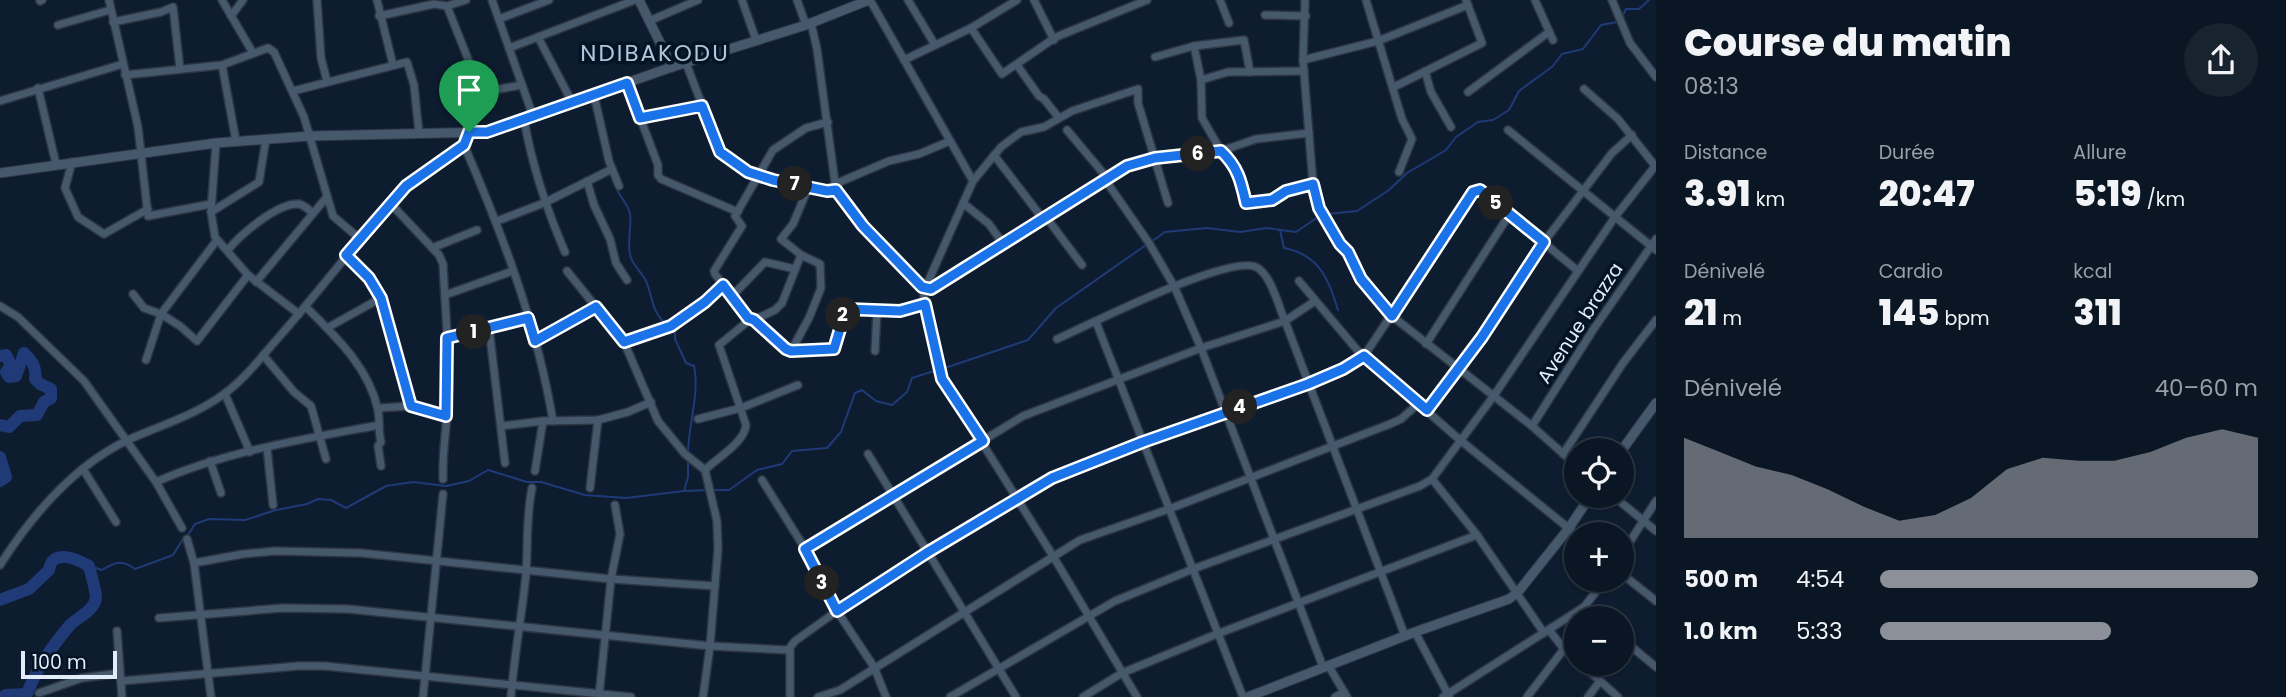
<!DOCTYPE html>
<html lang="fr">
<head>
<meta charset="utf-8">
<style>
  :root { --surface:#0a1623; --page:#182330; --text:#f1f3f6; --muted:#999fa6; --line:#2a3541; --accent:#8c9099 }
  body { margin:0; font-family:Poppins,sans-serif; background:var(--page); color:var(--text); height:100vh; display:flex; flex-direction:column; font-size:26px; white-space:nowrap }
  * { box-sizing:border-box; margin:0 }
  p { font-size:23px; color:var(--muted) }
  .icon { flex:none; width:38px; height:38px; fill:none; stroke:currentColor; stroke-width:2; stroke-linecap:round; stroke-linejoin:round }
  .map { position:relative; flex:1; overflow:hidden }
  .details { display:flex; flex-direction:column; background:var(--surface); width:630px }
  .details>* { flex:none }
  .controls { position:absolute; left:1564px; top:438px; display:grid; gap:14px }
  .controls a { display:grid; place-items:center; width:70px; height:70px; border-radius:50%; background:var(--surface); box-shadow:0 2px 5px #0004,0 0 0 2px var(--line); font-size:35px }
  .scale { position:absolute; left:21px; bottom:18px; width:96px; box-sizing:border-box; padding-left:7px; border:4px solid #e2edf9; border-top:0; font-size:19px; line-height:24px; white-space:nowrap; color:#e2edf9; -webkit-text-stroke:5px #051425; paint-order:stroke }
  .pin { position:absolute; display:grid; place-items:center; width:60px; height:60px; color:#fff; margin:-72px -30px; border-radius:50% 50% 50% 0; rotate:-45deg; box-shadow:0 0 7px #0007 }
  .pin .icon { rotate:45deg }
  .km { position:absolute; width:35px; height:35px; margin:-18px; border-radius:50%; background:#222; color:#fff; font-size:19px; line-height:35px; text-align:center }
  .round { display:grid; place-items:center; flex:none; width:74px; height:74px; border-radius:37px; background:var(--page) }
  .head { display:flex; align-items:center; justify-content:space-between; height:119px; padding:0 28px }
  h1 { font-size:38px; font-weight:800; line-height:52px }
  .stats { display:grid; grid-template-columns:repeat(3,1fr); gap:10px; height:119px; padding:7px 28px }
  .stats div { display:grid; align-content:center }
  .stats b { font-size:35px; font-weight:800 }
  .stats small { font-size:19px; font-weight:400 }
  .stats p { font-size:19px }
  .chart { height:196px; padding:14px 28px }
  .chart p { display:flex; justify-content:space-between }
  .chart svg { width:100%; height:126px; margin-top:7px; fill:var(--accent); opacity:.7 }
  ul { padding:0 28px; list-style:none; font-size:23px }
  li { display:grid; grid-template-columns:112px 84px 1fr; align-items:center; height:52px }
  li i { height:18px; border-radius:9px; background:var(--accent) }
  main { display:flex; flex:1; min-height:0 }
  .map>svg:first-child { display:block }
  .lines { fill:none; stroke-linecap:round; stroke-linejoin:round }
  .stream { stroke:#203a78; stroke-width:2 }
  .river { stroke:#203a78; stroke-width:12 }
  .minor-casing { stroke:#2d3543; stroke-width:10 }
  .tertiary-casing { stroke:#2d3543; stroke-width:11 }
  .minor { stroke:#46586c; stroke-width:7 }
  .tertiary { stroke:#46586c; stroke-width:9 }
  .route-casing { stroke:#fff; stroke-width:14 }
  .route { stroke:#1a73e8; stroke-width:9 }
  .labels { text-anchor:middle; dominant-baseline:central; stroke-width:7; stroke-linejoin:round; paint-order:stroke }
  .street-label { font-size:19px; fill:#e2edf9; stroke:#051425 }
  .quarter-label { font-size:23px; letter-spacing:2px; fill:#b1c6dd; stroke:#051425 }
</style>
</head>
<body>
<main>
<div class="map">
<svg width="1656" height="697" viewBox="0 0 1656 697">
  <rect width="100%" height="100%" fill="#0d1d2f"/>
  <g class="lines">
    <g class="stream">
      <path d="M1623 15 1626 9H1639L1649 0"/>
      <path d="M615 185C619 197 629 205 630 214 632 228 626 244 631 258 634 266 642 273 646 281 653 297 651 312 667 325"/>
      <path d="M1327 214 1357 211 1389 190 1407 173 1446 150 1456 137 1478 122 1493 120 1509 110 1519 91 1553 66 1562 54 1583 49 1601 25 1617 22"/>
      <path d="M1280 230 1284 248C1320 255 1328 279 1338 310"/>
      <path d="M1151 242 1165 232 1207 228 1240 232 1267 228 1296 232 1321 215"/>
      <path d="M672 327 675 329V339L686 363 694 366C700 394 688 425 688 454"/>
      <path d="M942 369 1028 340 1056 308 1146 245"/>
      <path d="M714 490H729L757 470 782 464 792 451 827 448 841 432 855 393 862 390 876 401 892 405 907 392 912 378 937 370"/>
      <path d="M684 491 688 477V459"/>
      <path d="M188 535 195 524 209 519 245 520 276 510 307 504 318 499 331 500 346 508 386 486 413 482 446 486 469 481 488 470 527 482H541L585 495 626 498 684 491 709 490"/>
      <path d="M89 566 102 570C115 562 122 559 135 569L173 555 183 539"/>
    </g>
    <g class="river">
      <path d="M0 356 6 355 11 365 6 372 9 377 16 376 24 353C32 360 37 369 35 379L40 384 51 389V398L44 402 37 415 20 416 9 427 0 425"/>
      <path d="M0 457 6 477 0 481"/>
      <path d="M0 600 29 589 49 570C52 548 77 559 89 566 91 576 96 589 96 598 94 611 78 617 70 625 53 645 36 669 27 694L6 695 3 697"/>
    </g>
    <g class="minor-casing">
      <g id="minor">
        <path d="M109 0 138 127 148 216 211 204"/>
        <path d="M222 0 253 53"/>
        <path d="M317 0 321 58 327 81"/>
        <path d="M377 0 393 65"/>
        <path d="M492 0 533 116"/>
        <path d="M742 0 756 40"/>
        <path d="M797 0 806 25"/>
        <path d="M870 0 973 181"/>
        <path d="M908 0 935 45"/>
        <path d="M1034 0 1054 40"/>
        <path d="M1220 0 1229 23"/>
        <path d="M1305 0 1303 60 1313 184 1319 208 1341 244 1348 252 1361 279 1392 316 1532 426 1577 466"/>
        <path d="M1366 0 1402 119 1412 139 1399 172"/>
        <path d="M1535 0 1553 40"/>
        <path d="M1612 0 1630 43 1656 77"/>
        <path d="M40 1 42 0"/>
        <path d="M447 6 468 59 477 93 522 85"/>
        <path d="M1265 15 1306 16"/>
        <path d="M231 16 243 0"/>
        <path d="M379 16 434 4 447 6 466 0"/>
        <path d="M499 19 549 0"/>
        <path d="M649 21 698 0"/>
        <path d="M113 22 161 12 173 7 180 69"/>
        <path d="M811 23 817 49 836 190 863 226 906 268 922 287 942 379 1053 556 1137 697"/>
        <path d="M58 25 110 10"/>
        <path d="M971 28 1002 74 1056 37 1147 0"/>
        <path d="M538 37 572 102"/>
        <path d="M1194 46 1201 80 1202 118 1221 151 1232 161 1240 175 1246 203 1272 200 1286 191 1313 184"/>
        <path d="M509 48 635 0"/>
        <path d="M1155 57 1194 46 1244 40 1250 72"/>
        <path d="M904 60 971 28 1017 0"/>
        <path d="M1303 60 1378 41 1468 5"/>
        <path d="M686 63 720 152 748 172 758 176 827 191 836 190"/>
        <path d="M222 65 236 141"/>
        <path d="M1017 65 1039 96 1044 99 1059 118"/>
        <path d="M1425 71 1431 92 1451 127"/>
        <path d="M125 75 222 65 268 48 274 52 304 117 333 216 360 239"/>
        <path d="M1201 80 1228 72 1304 71"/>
        <path d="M627 83 658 165V175L661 179 738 212"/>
        <path d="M1394 87 1482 43 1466 0"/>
        <path d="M38 88 56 164"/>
        <path d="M1584 89 1618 119 1656 167"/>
        <path d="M293 91 407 62 414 85 419 133"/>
        <path d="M1468 92 1549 32"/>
        <path d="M594 95 609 161 619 186"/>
        <path d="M0 101 123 64"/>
        <path d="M640 118 702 106"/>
        <path d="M524 119C532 166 546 208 565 252"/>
        <path d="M1067 130 1108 179"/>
        <path d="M1508 130 1656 250"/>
        <path d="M216 143 211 212 215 237 248 275 299 314"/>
        <path d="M464 145C502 233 537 325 553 421"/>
        <path d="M994 155 1043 219"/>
        <path d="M72 162 65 188 78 217 104 234 148 209"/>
        <path d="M587 181 594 205 610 239 616 263 627 280"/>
        <path d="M1106 181 1149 243 1174 286 1201 348 1323 667"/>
        <path d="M835 184 889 161 919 154 950 141"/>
        <path d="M963 203 989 224 1004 245"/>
        <path d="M391 204 439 255 443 264C445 309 450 354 448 399 447 426 442 452 443 479"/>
        <path d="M211 212 259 182 266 139"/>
        <path d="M1046 217 1082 265"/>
        <path d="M497 221 544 203 612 169"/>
        <path d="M432 248 477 230"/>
        <path d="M228 250C240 235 278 202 299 204 304 205 309 210 313 213"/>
        <path d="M346 255 369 278 381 298 411 406"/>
        <path d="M567 271 596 307"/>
        <path d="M1299 281 1358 351 1460 440 1577 535"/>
        <path d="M256 282 326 198"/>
        <path d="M922 287 927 284 973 181 1001 147 1021 132 1044 127 1072 111 1138 89V103L1168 203"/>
        <path d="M922 287 931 289 1127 166 1155 158 1221 151 1256 139 1309 133"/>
        <path d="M133 294 144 308 161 314 180 326 197 341 248 275"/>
        <path d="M445 295 513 271"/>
        <path d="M732 296 765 262 795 269"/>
        <path d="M0 306 18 317 84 381 156 482 182 528"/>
        <path d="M306 307C335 336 369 367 378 410 380 421 378 431 381 442L378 446 381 466"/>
        <path d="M748 318 754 320 786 349 791 351 834 349 844 311 846 309 900 311 925 304"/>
        <path d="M754 320 775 310 782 303 801 255 781 239 793 224 809 186"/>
        <path d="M1096 322 1243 697"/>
        <path d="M327 328 381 298"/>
        <path d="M489 328 505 463"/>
        <path d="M448 338 528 319"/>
        <path d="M1057 339C1089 325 1234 251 1258 268 1272 278 1278 305 1285 321L1405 636"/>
        <path d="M535 341 596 307 624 342 658 421 685 454 705 470 717 521 718 549 710 646 703 697"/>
        <path d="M624 342 671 326 705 302 723 285"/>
        <path d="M1426 344 1509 215"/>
        <path d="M791 351 809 318 821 288 820 264 801 255"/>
        <path d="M875 351 877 310"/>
        <path d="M263 355 294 392 311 406 326 459"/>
        <path d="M146 360 161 314 217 240"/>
        <path d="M225 394 250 452"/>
        <path d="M378 408 411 406 446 416"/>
        <path d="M1427 410 1482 337 1544 242 1612 153 1632 135"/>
        <path d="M698 419 741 408 798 385"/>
        <path d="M501 426 543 421 598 420 628 412 651 402"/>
        <path d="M1532 426 1593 330 1656 239"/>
        <path d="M267 448 273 505"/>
        <path d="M868 454 1016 697"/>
        <path d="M1563 454 1623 363 1656 320"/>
        <path d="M210 461 221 493"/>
        <path d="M83 469 116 522"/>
        <path d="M705 470C717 458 745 442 746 425L719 345 747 322 748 318 715 274 714 271 742 226 735 216 773 150 806 128 828 122"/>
        <path d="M535 471 543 421"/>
        <path d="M1432 479 1477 535 1544 633"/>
        <path d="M762 480 804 547 837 611 874 667 886 697"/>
        <path d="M156 482C226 451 305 439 379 425"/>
        <path d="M590 488 598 420"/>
        <path d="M1612 495 1656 531"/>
        <path d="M187 539 194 563 211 697"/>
        <path d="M805 549 1023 416 1201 348 1285 321 1315 301"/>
        <path d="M1622 554 1656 501"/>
        <path d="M194 563 243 554 276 551 361 553 611 579 715 586"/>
        <path d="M0 565C32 515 73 466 128 440 161 425 194 416 224 394 245 379 262 356 279 337 321 289 360 238 402 190 422 167 458 160 469 132"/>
        <path d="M1622 574 1656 601"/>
        <path d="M1584 607 1597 618"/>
        <path d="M159 618 283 608 348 609 710 646 788 650 795 641 837 611 928 552 1052 478 1144 442 1308 384 1343 369 1364 356 1473 192 1480 190 1578 271"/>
        <path d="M1549 630 1564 649 1577 661"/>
        <path d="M117 631 122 697"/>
        <path d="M1415 632 1449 696"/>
        <path d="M1622 639 1656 667"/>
        <path d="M1580 663 1618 697"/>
        <path d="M1328 665 1347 697"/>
        <path d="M121 681 298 666H325L631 697"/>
        <path d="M39 693 82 678 120 673"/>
        <path d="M599 696 611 579 620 534 615 505"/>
        <path d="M423 697 443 494"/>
        <path d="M511 697C514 656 522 615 526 574 528 545 526 517 532 488"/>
        <path d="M790 697V648"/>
        <path d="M818 697 840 690 1080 540 1169 509 1390 424 1401 419 1419 403"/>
        <path d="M950 697 1115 601 1193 569 1420 486 1432 479 1493 397 1615 217 1656 165"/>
        <path d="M1083 697 1122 673 1217 634 1477 535"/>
        <path d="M1335 697 1344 692"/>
        <path d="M1443 697 1584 607 1606 579"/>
        <path d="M1527 697 1564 649"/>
        <path d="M1588 697 1600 681"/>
      </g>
    </g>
    <g class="tertiary-casing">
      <g id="tertiary">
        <path d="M639 0 672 67"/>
        <path d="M0 173 216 143 310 136 487 132 672 67 806 25 869 0"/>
        <path d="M1622 450 1656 403"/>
        <path d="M1248 697 1415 632 1509 599 1518 592 1569 528 1591 495"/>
      </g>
    </g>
    <use href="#minor" class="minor"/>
    <use href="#tertiary" class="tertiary"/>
  </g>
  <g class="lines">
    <g class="route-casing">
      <path id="route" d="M627 83 640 118 702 106 720 152 748 172 773 180 827 191 836 190 863 226 922 287 931 289 1127 166 1155 158 1221 151C1238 167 1241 181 1246 203L1272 200 1286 191 1313 184 1319 208 1340 244 1348 252 1361 279 1392 316 1473 192 1480 190 1544 242 1482 337 1427 410 1364 356 1343 369 1308 384 1143 442 1052 478 928 552 837 611 805 549 983 441 942 379 925 304 900 311 846 309 834 349 791 351 786 349 754 320 748 318 723 285 705 302 671 326 624 342 596 307 535 341 528 318 447 338 446 416 411 406 381 298 369 278 346 255 406 186 464 145 469 132H487Z"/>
    </g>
    <use href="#route" class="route"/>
  </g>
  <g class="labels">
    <g class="street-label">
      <text transform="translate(1580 323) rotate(-57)">Avenue brazza</text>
    </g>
    <g class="quarter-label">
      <text x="655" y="53">NDIBAKODU</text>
    </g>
  </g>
</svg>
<div class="controls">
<a><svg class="icon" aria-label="locate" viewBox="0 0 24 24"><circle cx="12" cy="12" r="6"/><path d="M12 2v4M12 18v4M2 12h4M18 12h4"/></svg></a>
<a>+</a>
<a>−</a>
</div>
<div class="scale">100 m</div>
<div class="pin" style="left:469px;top:132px;background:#1e9e55"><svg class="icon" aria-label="arrive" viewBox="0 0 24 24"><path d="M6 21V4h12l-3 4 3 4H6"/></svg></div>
<b class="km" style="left:474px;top:332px">1</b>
<b class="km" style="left:843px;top:315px">2</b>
<b class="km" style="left:822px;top:583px">3</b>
<b class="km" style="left:1240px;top:407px">4</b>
<b class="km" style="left:1496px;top:203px">5</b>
<b class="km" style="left:1198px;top:154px">6</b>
<b class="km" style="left:795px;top:184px">7</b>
</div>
<section class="details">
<div class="head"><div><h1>Course du matin</h1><p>08:13</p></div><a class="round"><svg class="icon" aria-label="share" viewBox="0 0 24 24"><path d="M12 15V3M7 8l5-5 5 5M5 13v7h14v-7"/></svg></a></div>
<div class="stats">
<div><p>Distance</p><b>3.91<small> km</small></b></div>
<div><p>Durée</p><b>20:47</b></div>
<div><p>Allure</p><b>5:19<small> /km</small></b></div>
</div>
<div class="stats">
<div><p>Dénivelé</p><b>21<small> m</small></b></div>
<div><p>Cardio</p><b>145<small> bpm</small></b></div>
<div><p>kcal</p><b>311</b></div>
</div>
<div class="chart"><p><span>Dénivelé</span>40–60 m</p>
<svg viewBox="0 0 160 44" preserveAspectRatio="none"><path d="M0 44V9L10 14L20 19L30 22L40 27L50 33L60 38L70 36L80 30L90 20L100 16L110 17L120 17L130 14L140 9L150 6L160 9V44z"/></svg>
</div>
<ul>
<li><b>500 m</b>4:54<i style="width:100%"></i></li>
<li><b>1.0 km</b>5:33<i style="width:61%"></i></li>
</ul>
</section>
</main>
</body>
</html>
